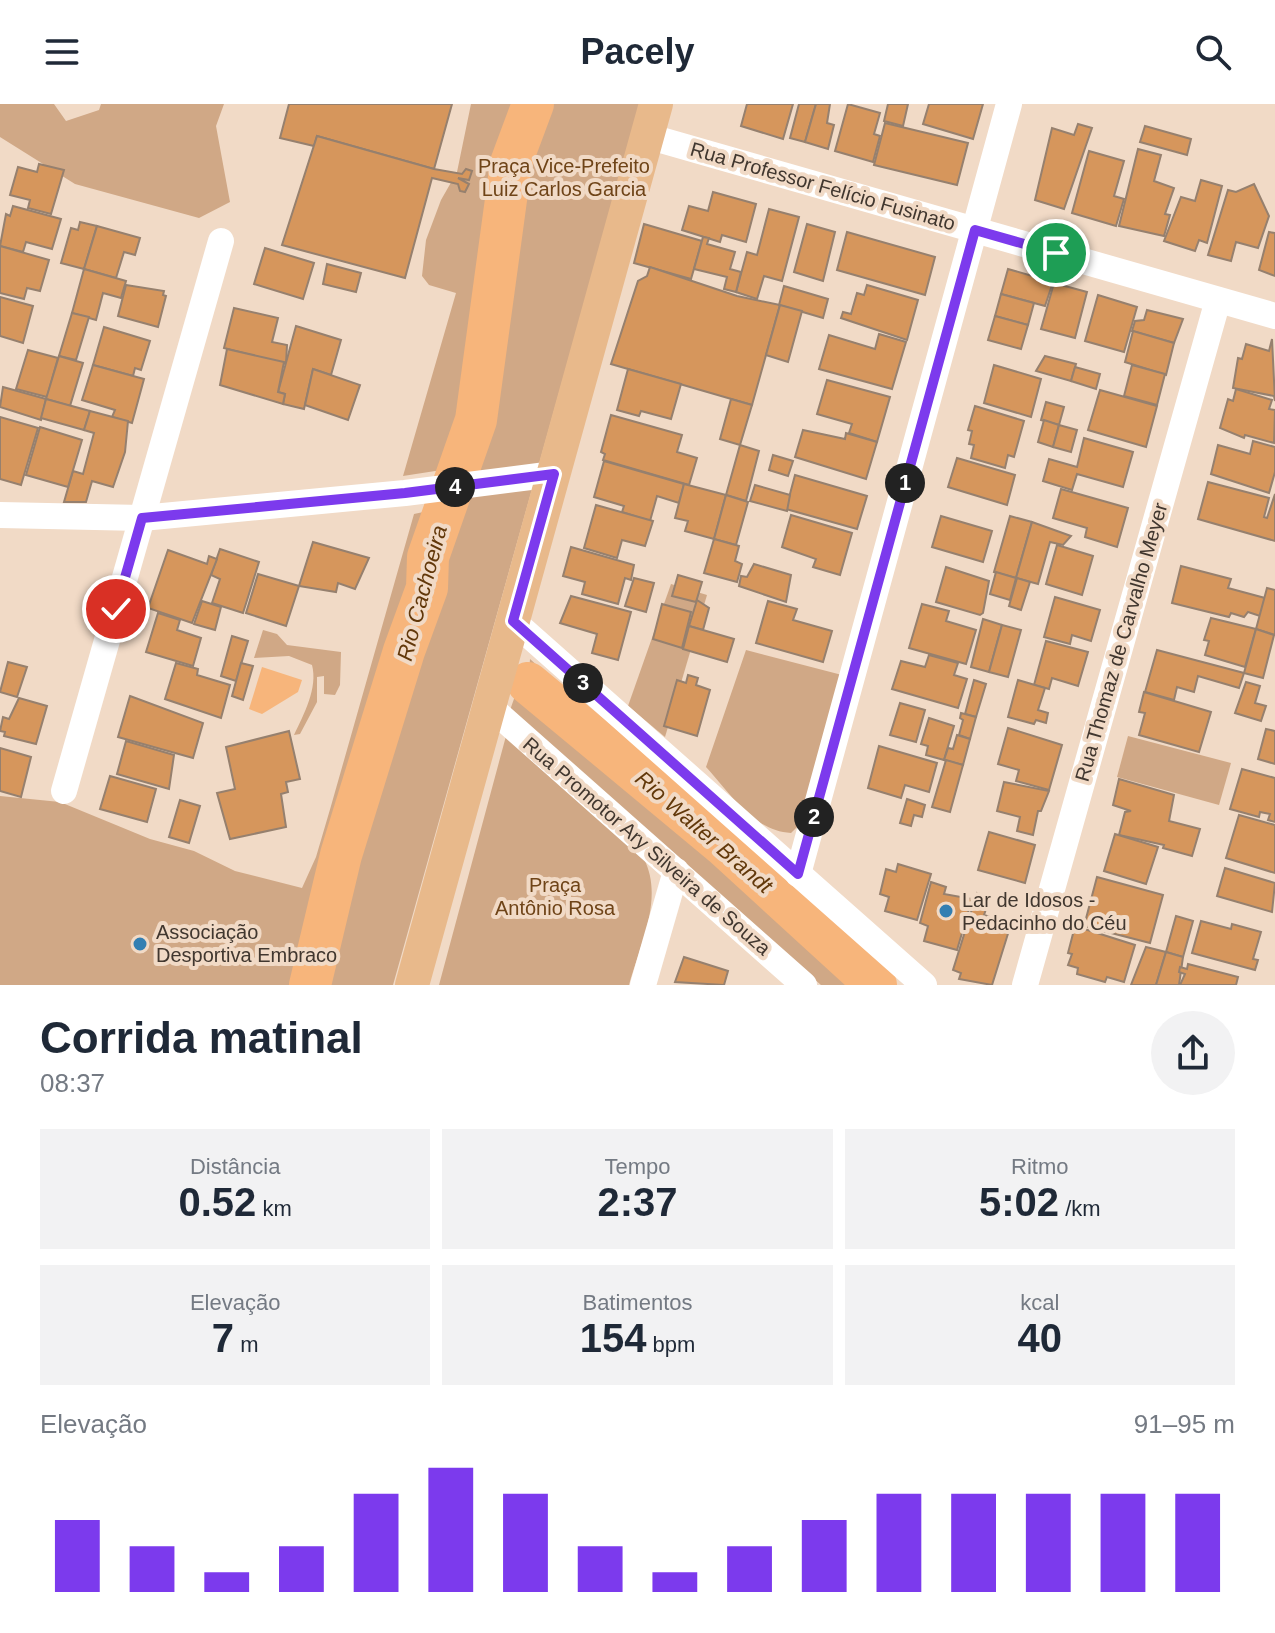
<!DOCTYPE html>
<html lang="pt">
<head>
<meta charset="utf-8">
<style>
  :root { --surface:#fff; --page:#f2f2f3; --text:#1f2937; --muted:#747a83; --accent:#7c3aed }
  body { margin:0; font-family:Helvetica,sans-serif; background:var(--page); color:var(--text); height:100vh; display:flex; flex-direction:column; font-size:30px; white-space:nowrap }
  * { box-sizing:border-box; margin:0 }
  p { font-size:26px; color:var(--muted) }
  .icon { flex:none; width:44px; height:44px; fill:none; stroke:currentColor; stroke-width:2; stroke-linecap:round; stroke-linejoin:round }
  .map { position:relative; height:881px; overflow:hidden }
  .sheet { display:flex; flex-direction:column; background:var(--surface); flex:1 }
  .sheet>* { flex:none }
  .pin { position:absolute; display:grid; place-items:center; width:68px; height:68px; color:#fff; margin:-34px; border:4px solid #fff; border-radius:50%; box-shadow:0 2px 8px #0007 }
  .km { position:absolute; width:40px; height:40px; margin:-20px; border-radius:50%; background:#222; color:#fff; font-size:22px; line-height:40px; text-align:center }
  .round { display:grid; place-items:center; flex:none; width:84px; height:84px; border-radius:42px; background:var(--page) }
  .overview { display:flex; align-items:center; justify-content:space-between; height:136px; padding:0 40px }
  h1 { font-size:44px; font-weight:600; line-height:60px }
  .metrics { display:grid; grid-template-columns:repeat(3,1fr); gap:12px; height:136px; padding:8px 40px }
  .metrics div { display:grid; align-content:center; border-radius:0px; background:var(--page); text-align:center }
  .metrics b { font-size:40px; font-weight:600 }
  .metrics small { font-size:22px; font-weight:400 }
  .metrics p { font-size:22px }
  .chart { height:224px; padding:16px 40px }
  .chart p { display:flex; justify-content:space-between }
  .chart svg { width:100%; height:144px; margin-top:8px; stroke:var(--accent); stroke-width:6 }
  header { display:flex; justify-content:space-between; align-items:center; height:104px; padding:0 40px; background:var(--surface); font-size:36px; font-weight:600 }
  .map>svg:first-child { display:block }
  .green { fill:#d0a886 }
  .water { fill:#f7b57b }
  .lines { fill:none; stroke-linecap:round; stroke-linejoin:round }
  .river { stroke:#f7b57b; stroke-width:42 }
  .building { fill:#d6965c; stroke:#96806e; stroke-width:2 }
  .minor { stroke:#fff; stroke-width:26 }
  .major { stroke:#e8b98b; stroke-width:34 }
  .route-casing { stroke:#fff; stroke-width:16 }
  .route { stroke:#7c3aed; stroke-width:10 }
  .poi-dot { fill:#337fb2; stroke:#f1dac6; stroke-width:3 }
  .labels { text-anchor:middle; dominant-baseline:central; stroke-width:8; stroke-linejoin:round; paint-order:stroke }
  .park-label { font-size:20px; fill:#6f4418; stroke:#f1dac6 }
  .street-label { font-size:20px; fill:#41372f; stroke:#f1dac6 }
  .poi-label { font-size:20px; fill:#41372f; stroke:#f1dac6; text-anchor:start }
  .water-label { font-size:22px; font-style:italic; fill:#62380a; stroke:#f1dac6 }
</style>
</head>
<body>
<header><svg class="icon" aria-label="menu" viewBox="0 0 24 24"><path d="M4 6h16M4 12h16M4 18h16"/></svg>Pacely<svg class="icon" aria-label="search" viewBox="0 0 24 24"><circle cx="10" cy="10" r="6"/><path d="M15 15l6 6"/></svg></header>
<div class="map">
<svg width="1275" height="881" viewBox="0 0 1275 881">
  <rect width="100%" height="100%" fill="#f1dac6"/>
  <g class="green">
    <path d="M0 0H54L66 17 99 6 101 0H224L216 22 230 98 199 114 75 80 0 33Z"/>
    <path d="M471 0H640L393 881H0V692L60 698 150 735 194 747 235 767 302 784 316 753 331 702 414 410 447 403 461 363 403 372 456 189 429 181 422 172 426 136 441 96 457 68Z"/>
    <path d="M671 480 707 491 665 633 628 602Z"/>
    <path d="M263 526 277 530 287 541 341 548 340 581 335 591 324 590V572L317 573V598L300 630 294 631C304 610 318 584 312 561L289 552 254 554Z"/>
    <path d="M746 546 842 571 801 719 791 729C753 727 731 690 706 663Z"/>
    <path d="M530 555 893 881H821L509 609 515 592 528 579Z"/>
    <path d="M506 632 644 755C664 794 640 841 629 881H439Z"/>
    <path d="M1128 632 1231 659 1219 701 1117 673Z"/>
  </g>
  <path class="water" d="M262 563 302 576 298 588 262 610 249 605Z"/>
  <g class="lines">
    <g class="river">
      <path d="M528 579 723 741 876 881"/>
      <path d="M310 881 341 751 404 547 427 484 428 453 476 316 511 59 533 0"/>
    </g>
  </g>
  <g class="building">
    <path d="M289 0H452L434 65 317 32 314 42 280 34Z"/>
    <path d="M747 0H793L783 35 741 22Z"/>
    <path d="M799 0H816L805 38 790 34Z"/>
    <path d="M816 0H830L827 19 834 21 828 45 805 38Z"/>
    <path d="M848 0 880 9 874 30 880 32 873 58 835 47Z"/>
    <path d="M888 0H908L903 22 884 17Z"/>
    <path d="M929 0H983L973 35 923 20Z"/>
    <path d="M885 19 968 39 957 81 874 61Z"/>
    <path d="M1078 20 1092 24 1064 105 1035 96 1052 24 1074 31Z"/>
    <path d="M1145 22 1191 35 1187 51 1140 38Z"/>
    <path d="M317 32 434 65 462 70 466 65 472 67 469 76 458 74 469 80 465 88 460 87 458 80 432 74 405 174 282 141Z"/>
    <path d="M1138 45 1161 51 1154 77 1174 84 1165 110 1170 111 1164 132 1119 122Z"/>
    <path d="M1089 47 1124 57 1114 92 1124 95 1116 122 1072 109Z"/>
    <path d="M39 60 64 66 51 110 28 104 30 96 10 91 18 63 37 68Z"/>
    <path d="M1201 76 1222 82 1207 139 1199 136 1195 147 1164 137 1181 93 1195 97Z"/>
    <path d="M1254 80 1269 112 1258 144 1236 138 1231 157 1208 151 1228 86 1236 88Z"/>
    <path d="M713 88 756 100 746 138 722 131 720 138 682 126 689 102 708 107Z"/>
    <path d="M13 102 61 115 52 145 26 138 23 148 0 142 6 110 10 112Z"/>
    <path d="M769 105 799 113 782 177 764 172 757 195 736 188 747 148 757 151Z"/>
    <path d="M80 118 97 122 84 165 61 159 71 124 78 126Z"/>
    <path d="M644 120 702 137 691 175 634 159Z"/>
    <path d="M807 120 835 128 823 177 794 168Z"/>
    <path d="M97 122 140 134 135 151 124 148 116 174 84 165Z"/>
    <path d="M847 128 935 153 925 191 837 166Z"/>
    <path d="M1269 128 1275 129V172L1259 166Z"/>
    <path d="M703 133 709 134 707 140 735 148 730 165 741 168 736 188 724 185 727 173 694 165Z"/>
    <path d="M0 142 49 156 40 187 27 184 24 195 0 189Z"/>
    <path d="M265 144 314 159 303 195 254 180Z"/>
    <path d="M327 160 361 169 356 188 323 180Z"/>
    <path d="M650 163 737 192 780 201 752 301 611 260 638 177 647 172Z"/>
    <path d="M84 165 126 177 121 194 103 189 96 216 72 209Z"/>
    <path d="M1008 165 1053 178 1045 202 1001 190Z"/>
    <path d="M1054 179 1087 188 1075 234 1041 225Z"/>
    <path d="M126 181 164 187 163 191 166 192 158 223 118 212Z"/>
    <path d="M867 181 918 196 907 236 841 214 843 208 851 210 857 189 864 191Z"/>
    <path d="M784 182 828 195 823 214 779 201Z"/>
    <path d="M1001 190 1034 199 1028 221 995 212Z"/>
    <path d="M1098 191 1137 203 1124 248 1085 237Z"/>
    <path d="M0 193 33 202 23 239 0 232Z"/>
    <path d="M780 201 802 207 788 258 766 251Z"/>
    <path d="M234 204 278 214 272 238 287 241 286 260 224 244Z"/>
    <path d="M1147 206 1183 215 1174 239 1132 227 1135 217 1144 216Z"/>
    <path d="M72 209 89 213 76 256 59 252Z"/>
    <path d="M995 212 1028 221 1021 245 988 236Z"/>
    <path d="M296 222 341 236 331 271 313 265 304 305 283 300 285 290 278 288Z"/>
    <path d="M104 223 150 237 141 266 135 264 133 272 93 261Z"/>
    <path d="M1133 227 1174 239 1166 271 1125 258Z"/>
    <path d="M879 230 906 238 892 285 819 265 829 231 875 245Z"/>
    <path d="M1272 235 1275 297 1274 292 1233 284 1238 254 1242 255 1246 240 1269 247Z"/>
    <path d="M227 245 284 258 278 288 285 290 283 300 220 281Z"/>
    <path d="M28 246 58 254 47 293 16 285Z"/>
    <path d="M59 252 83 259 70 302 46 295Z"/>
    <path d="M1045 252 1076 260 1071 277 1036 267Z"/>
    <path d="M93 261 144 275 132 319 112 313 115 306 82 296Z"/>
    <path d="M994 261 1041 275 1031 313 984 299Z"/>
    <path d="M1132 261 1165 270 1157 301 1124 292Z"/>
    <path d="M1075 263 1100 270 1096 285 1071 277Z"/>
    <path d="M313 265 360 281 348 316 305 301Z"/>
    <path d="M628 265 681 280 671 315 641 307 639 312 617 306Z"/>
    <path d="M827 276 890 293 877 338 849 329 852 320 817 310Z"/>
    <path d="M3 283 46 295 41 316 0 303Z"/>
    <path d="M1236 285 1272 296 1269 305 1275 306 1274 339 1245 331 1244 334 1220 324 1228 295 1233 297Z"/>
    <path d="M1100 286 1157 302 1146 343 1088 326Z"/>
    <path d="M46 295 90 307 84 326 41 314Z"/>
    <path d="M731 295 752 301 740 341 720 335Z"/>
    <path d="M1046 298 1064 303 1059 321 1041 316Z"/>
    <path d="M975 302 1024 317 1014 353 1008 351 1005 364 971 354 974 341 969 340 972 327 968 326Z"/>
    <path d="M90 307 128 317 125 348 113 383 92 377 86 398H64L73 367 83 370 94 329 84 326Z"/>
    <path d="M611 311 682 331 677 348 697 354 689 381 603 356 605 350 601 348Z"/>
    <path d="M0 313 38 324 21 381 0 375Z"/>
    <path d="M1044 316 1059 321 1053 343 1038 338Z"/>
    <path d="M1059 321 1077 326 1071 348 1053 343Z"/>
    <path d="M40 323 82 336 68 383 26 371Z"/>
    <path d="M803 326 845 335 846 329 877 338 866 375 795 353Z"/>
    <path d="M1084 334 1133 348 1123 383 1077 370 1072 386 1043 377 1049 355 1077 363Z"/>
    <path d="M1253 337 1275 343V368L1269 389 1211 370 1218 341 1250 350Z"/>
    <path d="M740 341 759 347 746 397 726 391Z"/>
    <path d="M773 351 793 357 788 372 769 366Z"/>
    <path d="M957 354 1015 371 1007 401 948 383Z"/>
    <path d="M604 357 684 380 679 399 657 392 650 417 622 408 624 402 594 393Z"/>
    <path d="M795 371 867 392 857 425 786 405Z"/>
    <path d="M1208 378 1269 394 1264 413 1267 414 1275 390V437L1198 415Z"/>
    <path d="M684 380 726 391 714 435 685 427 688 417 675 414Z"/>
    <path d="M755 381 790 391 787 407 750 397Z"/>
    <path d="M1061 385 1128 404 1117 443 1085 433 1087 424 1053 414Z"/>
    <path d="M726 391 748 398 736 441 714 435Z"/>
    <path d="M596 401 653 417 645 442 622 436 617 454 584 444Z"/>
    <path d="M791 411 852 429 840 471 813 463 816 455 782 443Z"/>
    <path d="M941 412 992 427 983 458 932 443Z"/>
    <path d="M1010 412 1032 418 1016 474 994 468Z"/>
    <path d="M1032 418 1071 432 1063 441 1050 438 1038 480 1016 474Z"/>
    <path d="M714 435 739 442 735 457 742 460 737 478 704 469Z"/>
    <path d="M313 438 369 454 355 485 338 479 336 488 299 482Z"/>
    <path d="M1057 441 1093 452 1082 491 1046 480Z"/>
    <path d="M571 443 634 461 631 476 625 474 618 500 582 490 585 478 563 472Z"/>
    <path d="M220 445 259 458 243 509 212 499 220 475 211 471Z"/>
    <path d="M168 446 207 460 209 452 217 455 192 519 148 504Z"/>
    <path d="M754 460 791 471 786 498 739 482 741 472 747 473Z"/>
    <path d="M1181 462 1231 475 1228 484 1265 494 1260 512 1248 508 1244 513 1231 509 1229 513 1172 499Z"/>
    <path d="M946 463 989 477 983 509 980 511 936 498Z"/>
    <path d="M996 468 1016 474 1010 496 990 490Z"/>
    <path d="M258 470 299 482 286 522 246 509Z"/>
    <path d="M678 471 702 478 696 498 672 492Z"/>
    <path d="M634 474 654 479 646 508 625 502Z"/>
    <path d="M1017 474 1030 478 1021 506 1009 502Z"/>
    <path d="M1267 484 1275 486V531L1256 525Z"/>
    <path d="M571 492 631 508 618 556 592 549 597 530 560 519Z"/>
    <path d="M1055 493 1100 506 1091 537 1072 531 1070 540 1044 533Z"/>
    <path d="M697 496 709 504 703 526 689 522Z"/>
    <path d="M202 497 221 503 215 526 194 520Z"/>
    <path d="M768 497 797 505 793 516 832 527 823 558 756 539Z"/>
    <path d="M662 500 691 508 682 544 653 535Z"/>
    <path d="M922 500 949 507 946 517 976 526 966 560 909 544Z"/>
    <path d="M158 509 180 516 177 526 201 534 193 562 146 548Z"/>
    <path d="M1211 514 1256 525 1245 563 1205 551 1209 537 1204 536Z"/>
    <path d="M983 515 1002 521 989 568 971 563Z"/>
    <path d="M1002 521 1021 526 1008 573 989 568Z"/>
    <path d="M689 522 734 535 727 558 683 545Z"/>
    <path d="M1256 525 1274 531 1263 574 1244 569Z"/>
    <path d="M232 532 248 537 236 577 221 572Z"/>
    <path d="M1046 537 1088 548 1078 582 1052 574 1049 585 1034 581Z"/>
    <path d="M1157 546 1244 569 1239 584 1198 572 1194 588 1177 583 1174 596 1145 588Z"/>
    <path d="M929 551 958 559 954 571 967 575 958 604 892 585 901 557 925 563Z"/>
    <path d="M8 558 27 563 17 593 0 588Z"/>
    <path d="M176 559 198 565 197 571 230 581 221 614 165 595Z"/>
    <path d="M241 559 253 562 243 596 232 592Z"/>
    <path d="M688 571 698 574 696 581 710 586 697 632 664 622 677 576 686 579Z"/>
    <path d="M974 576 986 580 976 613 965 610Z"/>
    <path d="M1018 576 1045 584 1038 606 1048 609 1046 619 1036 616 1034 620 1008 613Z"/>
    <path d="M1246 578 1260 582 1255 599 1266 602 1261 617 1235 609Z"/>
    <path d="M1144 588 1211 608 1199 648 1139 631 1145 609 1139 608Z"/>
    <path d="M130 592 203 619 193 654 118 633Z"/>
    <path d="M19 594 47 602 36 640 4 632 5 628 0 627 3 613 9 615Z"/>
    <path d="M900 599 925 606 916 638 890 631Z"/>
    <path d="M961 609 976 613 970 635 959 631 963 616 960 614Z"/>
    <path d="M929 614 954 622 944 656 926 651 928 642 921 640Z"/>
    <path d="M1008 624 1062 641 1049 686 1016 677 1019 666 998 660Z"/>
    <path d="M1266 625 1275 627V660L1258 655Z"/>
    <path d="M289 627 300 675 286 678 288 688 281 690 286 723 230 735 217 689 235 685 226 643Z"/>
    <path d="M957 631 970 635 963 661 944 656 948 644 953 645Z"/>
    <path d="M126 637 174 651 169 685 117 670Z"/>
    <path d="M879 642 937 659 929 688 905 681 901 694 868 684Z"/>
    <path d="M0 644 31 653 21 693 0 687Z"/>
    <path d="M946 656 963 661 950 708 932 703Z"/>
    <path d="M1242 665 1275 674V718L1268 716 1270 710 1260 708 1259 713 1230 705Z"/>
    <path d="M110 672 156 685 147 718 100 705Z"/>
    <path d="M1119 675 1174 691 1169 717 1200 725 1192 752 1163 744 1164 741 1119 731 1125 708 1131 707 1113 701Z"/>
    <path d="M1004 678 1049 687 1041 707H1038L1033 731 1017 727 1020 713 997 707Z"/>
    <path d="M907 695 925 701 922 713 914 711 911 722 900 719Z"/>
    <path d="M180 696 200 702 189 739 169 733Z"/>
    <path d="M1239 711 1275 721V769L1226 754Z"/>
    <path d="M989 728 1035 741 1025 779 978 766Z"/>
    <path d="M1115 730 1158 743 1146 780 1104 767Z"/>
    <path d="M898 760 931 770 917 816 885 807 889 793 880 790 886 765 896 768Z"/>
    <path d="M1225 764 1275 779 1272 808 1217 792Z"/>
    <path d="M1097 773 1163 791 1150 839 1084 822Z"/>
    <path d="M931 778 946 783 944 790 972 795 957 846 924 837 928 822 920 819Z"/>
    <path d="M977 789 990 793 984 811 1011 820 992 881 959 875 961 869 953 866Z"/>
    <path d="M1176 812 1193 817 1183 853 1166 848Z"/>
    <path d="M1201 817 1231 825 1232 820 1261 828 1253 855 1258 856 1255 866 1192 849Z"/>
    <path d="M1075 822 1135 841 1124 878 1107 873 1105 878 1077 870 1078 864 1068 861 1072 850 1068 849Z"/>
    <path d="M1146 843 1166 848 1156 881H1131Z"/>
    <path d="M1166 848 1183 853 1179 881H1156Z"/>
    <path d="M684 853 728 867 724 881 675 878Z"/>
    <path d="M1188 860 1238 873 1236 881H1180L1185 870 1179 868 1180 863 1187 865Z"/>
  </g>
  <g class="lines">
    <g class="minor">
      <path d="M647 32 1275 212"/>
      <path d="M0 411 142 414 405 389 554 370"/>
      <path d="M513 517 924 881"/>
      <path d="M489 602 804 881"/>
      <path d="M64 687 221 137"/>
      <path d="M798 770 1009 0"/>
      <path d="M643 881 676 767"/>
      <path d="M1025 881 1218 196"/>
    </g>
    <path class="major" d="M412 881 656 0"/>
  </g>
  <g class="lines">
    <g class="route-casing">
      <path id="route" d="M116 505 142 414 405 389 554 370 513 517 798 770 975 126 1056 149"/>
    </g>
    <use href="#route" class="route"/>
  </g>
  <g class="poi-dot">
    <circle cx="946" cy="807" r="8"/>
    <circle cx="140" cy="840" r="8"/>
  </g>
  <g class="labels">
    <g class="park-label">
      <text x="564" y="62">Praça Vice-Prefeito<tspan x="564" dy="23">Luiz Carlos Garcia</tspan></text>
      <text x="555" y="781">Praça<tspan x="555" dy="23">Antônio Rosa</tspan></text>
    </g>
    <g class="street-label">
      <text transform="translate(823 82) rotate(16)">Rua Professor Felício Fusinato</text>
      <text transform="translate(1121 538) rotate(-74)">Rua Thomaz de Carvalho Meyer</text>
      <text transform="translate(647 742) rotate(41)">Rua Promotor Ary Silveira de Souza</text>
    </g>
    <g class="poi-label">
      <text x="962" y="796">Lar de Idosos -<tspan x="962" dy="23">Pedacinho do Céu</tspan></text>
      <text x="156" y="828">Associação<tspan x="156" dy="23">Desportiva Embraco</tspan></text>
    </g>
    <g class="water-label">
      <text transform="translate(422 489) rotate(-75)">Rio Cachoeira</text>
      <text transform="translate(704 728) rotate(41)">Rio Walter Brandt</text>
    </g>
  </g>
</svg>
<div class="pin" style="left:1056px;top:149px;background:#1e9e55"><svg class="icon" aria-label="arrive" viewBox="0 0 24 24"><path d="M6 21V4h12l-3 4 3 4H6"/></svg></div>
<div class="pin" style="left:116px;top:505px;background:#d93025"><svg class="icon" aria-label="check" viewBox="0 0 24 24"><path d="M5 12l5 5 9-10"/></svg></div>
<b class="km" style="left:905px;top:379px">1</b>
<b class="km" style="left:814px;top:713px">2</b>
<b class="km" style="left:583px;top:579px">3</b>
<b class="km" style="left:455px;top:383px">4</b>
</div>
<section class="sheet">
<div class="overview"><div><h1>Corrida matinal</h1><p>08:37</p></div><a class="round"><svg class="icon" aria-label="share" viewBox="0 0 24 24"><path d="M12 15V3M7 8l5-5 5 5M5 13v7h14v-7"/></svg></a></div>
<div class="metrics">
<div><p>Distância</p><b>0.52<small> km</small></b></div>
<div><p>Tempo</p><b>2:37</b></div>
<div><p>Ritmo</p><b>5:02<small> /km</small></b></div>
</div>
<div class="metrics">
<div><p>Elevação</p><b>7<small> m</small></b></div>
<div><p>Batimentos</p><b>154<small> bpm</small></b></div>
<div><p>kcal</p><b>40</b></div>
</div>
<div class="chart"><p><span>Elevação</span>91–95 m</p>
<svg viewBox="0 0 160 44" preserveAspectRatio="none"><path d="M5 44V22M15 44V30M25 44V38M35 44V30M45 44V14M55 44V6M65 44V14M75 44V30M85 44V38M95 44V30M105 44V22M115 44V14M125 44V14M135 44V14M145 44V14M155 44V14"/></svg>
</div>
</section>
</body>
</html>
